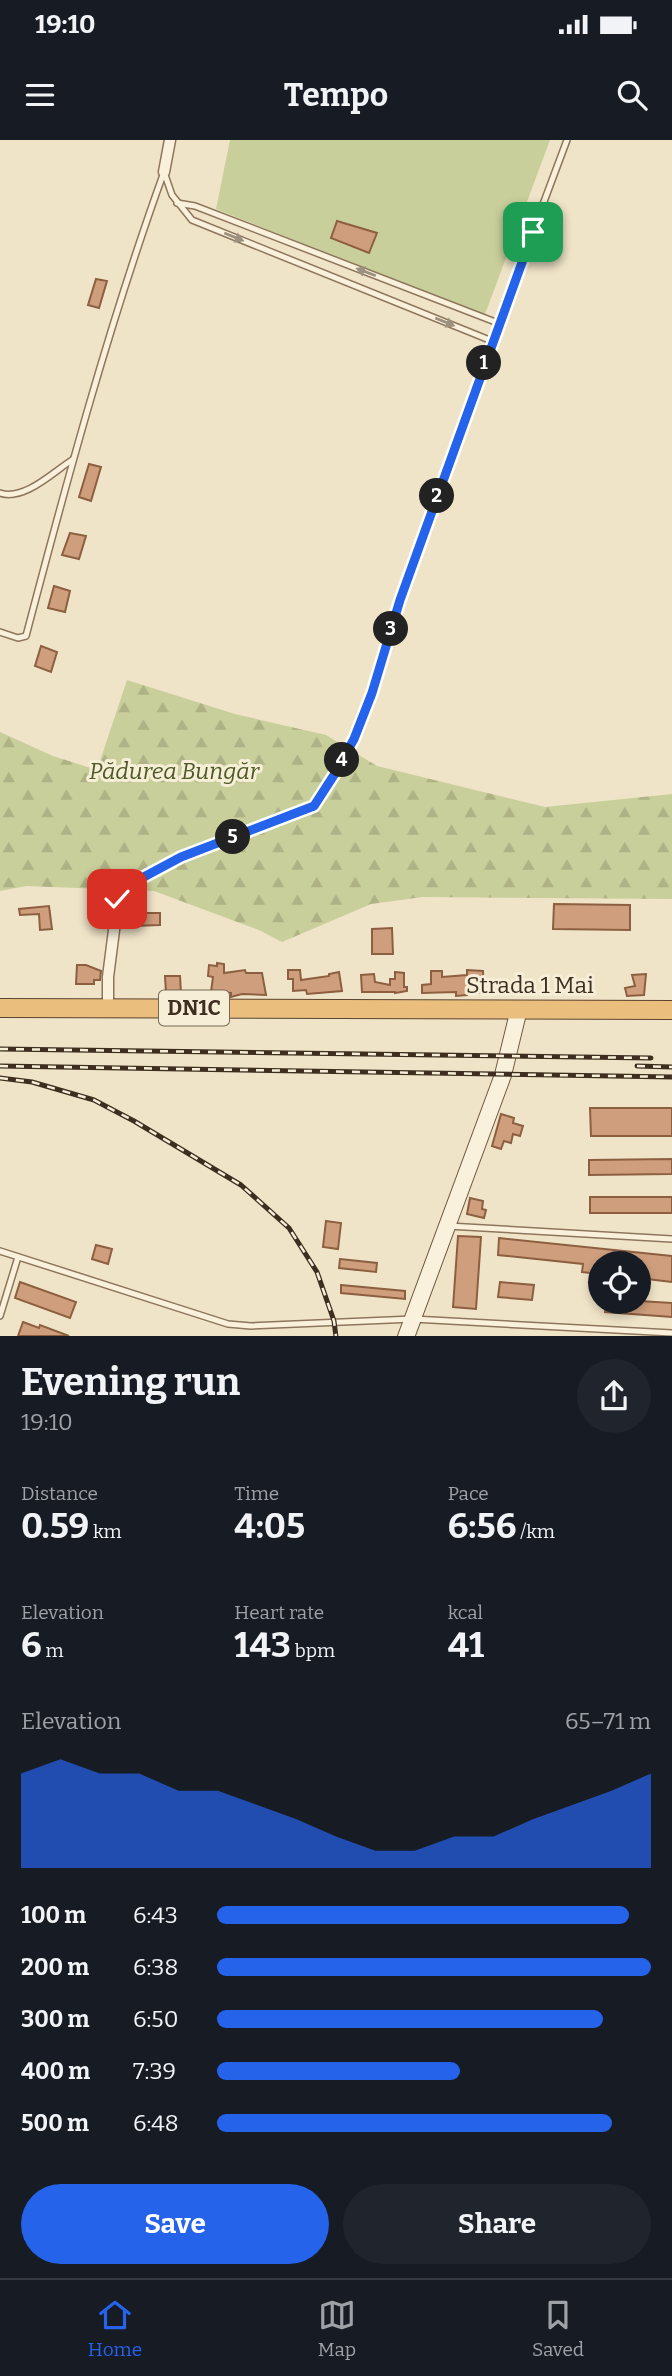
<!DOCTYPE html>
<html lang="en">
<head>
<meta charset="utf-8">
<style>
  :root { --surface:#171b24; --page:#20242c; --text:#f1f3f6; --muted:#9ea1a6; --line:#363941; --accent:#2563eb }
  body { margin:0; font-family:Bitter,serif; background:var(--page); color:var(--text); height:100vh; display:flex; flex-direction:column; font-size:26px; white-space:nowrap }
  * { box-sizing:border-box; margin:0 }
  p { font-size:23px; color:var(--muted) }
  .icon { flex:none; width:38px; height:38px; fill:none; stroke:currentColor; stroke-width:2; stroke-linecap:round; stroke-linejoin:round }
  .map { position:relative; height:1196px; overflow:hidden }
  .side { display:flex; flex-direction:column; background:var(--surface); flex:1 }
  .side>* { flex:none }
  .controls { position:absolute; left:588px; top:1111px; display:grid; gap:14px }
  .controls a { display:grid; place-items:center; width:63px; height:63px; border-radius:50%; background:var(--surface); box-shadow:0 4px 10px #0003; font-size:35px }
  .pin { position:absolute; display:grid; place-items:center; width:60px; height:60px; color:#fff; margin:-30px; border-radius:14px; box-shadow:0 4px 10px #0006 }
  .km { position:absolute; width:35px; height:35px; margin:-18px; border-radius:50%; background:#222; color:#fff; font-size:19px; line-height:35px; text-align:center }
  .round { display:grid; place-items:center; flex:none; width:74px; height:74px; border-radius:37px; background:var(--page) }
  .head { display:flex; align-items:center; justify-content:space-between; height:119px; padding:0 21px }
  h1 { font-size:38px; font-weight:700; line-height:52px }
  .figures { display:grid; grid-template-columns:repeat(3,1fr); gap:10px; height:119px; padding:7px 21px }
  .figures div { display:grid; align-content:center }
  .figures b { font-size:35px; font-weight:700 }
  .figures small { font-size:19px; font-weight:400 }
  .figures p { font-size:19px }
  .chart { height:196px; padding:14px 21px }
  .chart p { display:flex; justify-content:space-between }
  .chart svg { width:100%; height:126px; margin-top:7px; fill:var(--accent); opacity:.7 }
  .primary-button { display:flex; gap:14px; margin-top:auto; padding:14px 21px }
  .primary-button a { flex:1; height:80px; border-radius:42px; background:var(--accent); color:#fff; font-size:28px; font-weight:700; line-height:80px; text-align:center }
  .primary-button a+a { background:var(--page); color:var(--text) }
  ul { padding:0 21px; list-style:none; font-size:23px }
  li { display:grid; grid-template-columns:112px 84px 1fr; align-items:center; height:52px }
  li i { height:18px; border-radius:9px; background:var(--accent) }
  .status { display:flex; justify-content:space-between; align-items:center; height:49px; padding:0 35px; background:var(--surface); direction:ltr }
  .status svg { height:19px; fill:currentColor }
  header { display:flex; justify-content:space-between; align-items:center; height:91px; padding:0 21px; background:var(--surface); font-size:32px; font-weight:700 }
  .menu { display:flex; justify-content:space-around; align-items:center; height:98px; border-top:2px solid var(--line); background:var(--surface); font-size:19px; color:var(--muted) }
  .menu a { display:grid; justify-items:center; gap:4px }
  .menu .on { color:var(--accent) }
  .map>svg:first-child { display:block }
  .forest { fill:url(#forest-firs) }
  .garden { fill:#c9cf9b }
  .building { fill:#cf9f7d; stroke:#8d5f41; stroke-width:2 }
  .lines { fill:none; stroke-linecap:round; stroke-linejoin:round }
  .service-casing { stroke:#8d765c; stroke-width:8 }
  .minor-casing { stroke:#8d765c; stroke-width:13 }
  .secondary-casing { stroke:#6f573f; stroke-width:18 }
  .trunk-casing { stroke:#5b4430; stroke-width:20 }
  .service { stroke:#faf1dc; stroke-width:5 }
  .minor { stroke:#faf1dc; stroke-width:10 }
  .secondary { stroke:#faf1dc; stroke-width:16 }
  .trunk { stroke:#eabe7c; stroke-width:18 }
  .rail-casing { stroke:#3d2e20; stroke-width:5 }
  .rail { stroke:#f7eed8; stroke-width:2.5; stroke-dasharray:8; stroke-linecap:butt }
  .oneway { fill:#9c907e }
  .route-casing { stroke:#fff; stroke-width:14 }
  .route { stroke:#2563eb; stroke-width:9 }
  .labels { text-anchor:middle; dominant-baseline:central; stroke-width:6; stroke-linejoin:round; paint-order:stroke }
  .shield { fill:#f7eed8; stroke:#756857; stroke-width:2 }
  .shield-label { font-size:21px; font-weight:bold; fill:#3d2e20 }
  .park-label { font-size:23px; font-style:italic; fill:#4d5a26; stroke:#f7eed8 }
  .street-label { font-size:23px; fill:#3d2e20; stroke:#f7eed8 }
</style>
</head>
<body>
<div class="status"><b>19:10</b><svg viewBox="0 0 49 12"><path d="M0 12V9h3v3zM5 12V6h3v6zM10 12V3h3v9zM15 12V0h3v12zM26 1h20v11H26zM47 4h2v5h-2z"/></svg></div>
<header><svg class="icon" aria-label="menu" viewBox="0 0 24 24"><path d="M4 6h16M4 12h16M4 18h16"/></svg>Tempo<svg class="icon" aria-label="search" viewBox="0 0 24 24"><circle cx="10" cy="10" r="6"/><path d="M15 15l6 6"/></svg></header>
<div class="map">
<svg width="672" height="1197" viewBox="0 0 672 1197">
  <defs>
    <pattern id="forest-firs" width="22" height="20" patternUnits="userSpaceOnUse" patternTransform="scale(1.75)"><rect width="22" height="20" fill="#c9cf9b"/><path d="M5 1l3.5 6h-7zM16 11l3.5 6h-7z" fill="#aeb285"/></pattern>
  </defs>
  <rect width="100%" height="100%" fill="#f0e4c8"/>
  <path class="forest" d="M127 540 235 574 326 595 377 626 545 667 672 654V759L423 757 371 764 282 802 259 790 154 751 26 746 0 751V592L53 616 97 630Z"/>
  <path class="garden" d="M230 0H550L484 177 216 69Z"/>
  <g class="building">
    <path d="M337 81 377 93 369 113 331 98Z"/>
    <path d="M96 139 107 141 99 168 88 165Z"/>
    <path d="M89 324 101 327 91 361 79 357Z"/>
    <path d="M70 393 86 396 79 419 62 415Z"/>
    <path d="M54 446 70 451 65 472 48 468Z"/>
    <path d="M41 506 57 512 51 532 35 526Z"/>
    <path d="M554 764 630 765V790L553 789Z"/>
    <path d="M49 766 52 789 40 790 39 774 20 775 19 769Z"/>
    <path d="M132 773H160V785L132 786Z"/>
    <path d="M392 788 393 814H372V789Z"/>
    <path d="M217 823 224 824V833L245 830 246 833H262L266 855 242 854 231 857V853L211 852 213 837 208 836 209 825 217 826Z"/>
    <path d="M77 825H86L101 831 100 840H94V844H76Z"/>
    <path d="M288 830H300L301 840 329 836V834L339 832 342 851 307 854 306 850 293 851V839H288Z"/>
    <path d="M467 830 483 831 484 853 467 852V855L456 856V852L422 853V845L431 844V831H442V837L467 835Z"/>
    <path d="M395 832 404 833V847H407V851L395 853V852H362L361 835 374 834 375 842 390 845V839H395Z"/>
    <path d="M646 834 644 855 627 856 625 848 635 846 632 835Z"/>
    <path d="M165 836H180L181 853H166Z"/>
    <path d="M590 968H672V996H591Z"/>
    <path d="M501 974 514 978 513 983 523 986 520 996 513 994 511 1003 504 1001 501 1009 492 1006Z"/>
    <path d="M672 1019V1034L589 1035V1020Z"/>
    <rect x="590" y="1057" width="82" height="16"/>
    <path d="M470 1058 483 1061 482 1069 486 1070 484 1078 467 1074Z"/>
    <path d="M326 1081 341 1083 338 1109 323 1107Z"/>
    <path d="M458 1096 481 1097 476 1169 453 1167Z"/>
    <path d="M499 1098 672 1116V1142L639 1138V1124H600V1134L582 1132 583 1124 498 1115Z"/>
    <path d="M96 1105 112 1109 108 1124 92 1119Z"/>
    <path d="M340 1119 377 1123 376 1132 339 1128Z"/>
    <path d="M20 1142 76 1162 70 1178 15 1158Z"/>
    <path d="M500 1142 534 1145 532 1160 498 1157Z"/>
    <path d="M341 1145 405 1151V1159L341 1153Z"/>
    <path d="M639 1161 672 1163V1177L605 1172 606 1162Z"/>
    <path d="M23 1182 39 1188 40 1185 69 1196H18Z"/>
  </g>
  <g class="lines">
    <g class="service-casing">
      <g id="service">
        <path d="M164 32 172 55 192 80 492 201"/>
        <path d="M177 63 195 66 498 183"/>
        <path d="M0 353C24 361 52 333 72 320"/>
        <path d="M0 492 18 498 26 496C67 340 109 184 164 32"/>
        <path d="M123 752 140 739 181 717 314 666 334 635 354 599 372 553 400 460 492 201 567 0"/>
        <path d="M448 1086 672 1099"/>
        <path d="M0 1111 228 1184 251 1186 413 1179 672 1193"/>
        <path d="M0 1176 18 1117"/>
      </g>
    </g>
    <g class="minor-casing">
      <g id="minor">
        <path d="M164 32 170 0"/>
        <path d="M108 869V837L118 759 123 752"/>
      </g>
    </g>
    <g class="secondary-casing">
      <path id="secondary" d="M406 1197 503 935 519 869"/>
    </g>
    <g class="trunk-casing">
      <path id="trunk" d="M0 868 672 870"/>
    </g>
    <use href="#service" class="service"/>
    <use href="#minor" class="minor"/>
    <use href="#secondary" class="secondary"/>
    <use href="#trunk" class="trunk"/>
    <g class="rail-casing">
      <g id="rail">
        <path d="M0 909 651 918"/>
        <path d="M0 926 672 937"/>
        <path d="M637 926 672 927"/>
        <path d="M0 938 32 942 94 960 134 981 241 1045 289 1088 317 1132 334 1181 336 1197"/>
      </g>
    </g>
    <use href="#rail" class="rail"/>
  </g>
  <defs><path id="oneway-solid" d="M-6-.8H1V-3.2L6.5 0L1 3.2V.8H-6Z" transform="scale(1.75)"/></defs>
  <g class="oneway">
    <use href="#oneway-solid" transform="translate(234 97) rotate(22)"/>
    <use href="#oneway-solid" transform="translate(366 132) rotate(-159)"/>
    <use href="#oneway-solid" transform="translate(445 182) rotate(22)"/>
  </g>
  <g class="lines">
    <g class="route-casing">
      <path id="route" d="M117 759 140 739 181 717 314 666 334 635 354 599 372 553 400 460 533 92"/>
    </g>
    <use href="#route" class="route"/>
  </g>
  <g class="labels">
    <rect class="shield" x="159" y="850.5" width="70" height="35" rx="5"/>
    <g class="shield-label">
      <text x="194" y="868">DN1C</text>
    </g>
    <g class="park-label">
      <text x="174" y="631">Pădurea Bungăr</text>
    </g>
    <g class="street-label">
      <text x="530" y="845">Strada 1 Mai</text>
    </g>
  </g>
</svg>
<div class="controls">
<a><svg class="icon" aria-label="locate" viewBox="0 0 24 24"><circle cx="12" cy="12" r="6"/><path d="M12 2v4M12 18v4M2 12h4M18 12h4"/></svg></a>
</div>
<div class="pin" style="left:533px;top:92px;background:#1e9e55"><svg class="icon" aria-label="arrive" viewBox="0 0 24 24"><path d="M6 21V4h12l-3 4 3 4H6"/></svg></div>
<div class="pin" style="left:117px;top:759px;background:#d93025"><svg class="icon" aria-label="check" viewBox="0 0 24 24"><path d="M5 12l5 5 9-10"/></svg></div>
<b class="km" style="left:484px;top:223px">1</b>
<b class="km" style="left:437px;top:356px">2</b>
<b class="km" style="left:391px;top:489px">3</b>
<b class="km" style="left:342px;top:620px">4</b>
<b class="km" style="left:233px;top:697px">5</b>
</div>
<section class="side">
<div class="head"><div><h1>Evening run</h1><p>19:10</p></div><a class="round"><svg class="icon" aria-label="share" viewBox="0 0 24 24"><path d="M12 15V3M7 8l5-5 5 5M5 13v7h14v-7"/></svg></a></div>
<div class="figures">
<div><p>Distance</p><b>0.59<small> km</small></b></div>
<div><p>Time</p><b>4:05</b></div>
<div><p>Pace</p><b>6:56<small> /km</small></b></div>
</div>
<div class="figures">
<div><p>Elevation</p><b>6<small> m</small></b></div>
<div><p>Heart rate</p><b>143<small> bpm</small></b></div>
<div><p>kcal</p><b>41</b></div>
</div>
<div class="chart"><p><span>Elevation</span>65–71 m</p>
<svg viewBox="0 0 160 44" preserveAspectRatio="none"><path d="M0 44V11L10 6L20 11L30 11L40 17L50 17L60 22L70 27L80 33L90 38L100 38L110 33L120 33L130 27L140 22L150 17L160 11V44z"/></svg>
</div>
<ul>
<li><b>100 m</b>6:43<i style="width:95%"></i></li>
<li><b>200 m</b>6:38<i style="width:100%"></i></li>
<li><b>300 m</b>6:50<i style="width:89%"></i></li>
<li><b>400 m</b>7:39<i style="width:56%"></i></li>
<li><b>500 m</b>6:48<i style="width:91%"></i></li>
</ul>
<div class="primary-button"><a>Save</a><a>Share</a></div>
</section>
<nav class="menu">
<a class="on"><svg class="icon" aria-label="home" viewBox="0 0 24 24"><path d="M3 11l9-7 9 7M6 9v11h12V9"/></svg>Home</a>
<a><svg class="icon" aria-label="map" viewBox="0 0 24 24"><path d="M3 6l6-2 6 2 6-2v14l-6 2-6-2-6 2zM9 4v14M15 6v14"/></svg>Map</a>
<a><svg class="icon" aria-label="saved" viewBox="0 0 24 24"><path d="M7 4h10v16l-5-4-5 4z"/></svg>Saved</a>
</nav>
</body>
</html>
